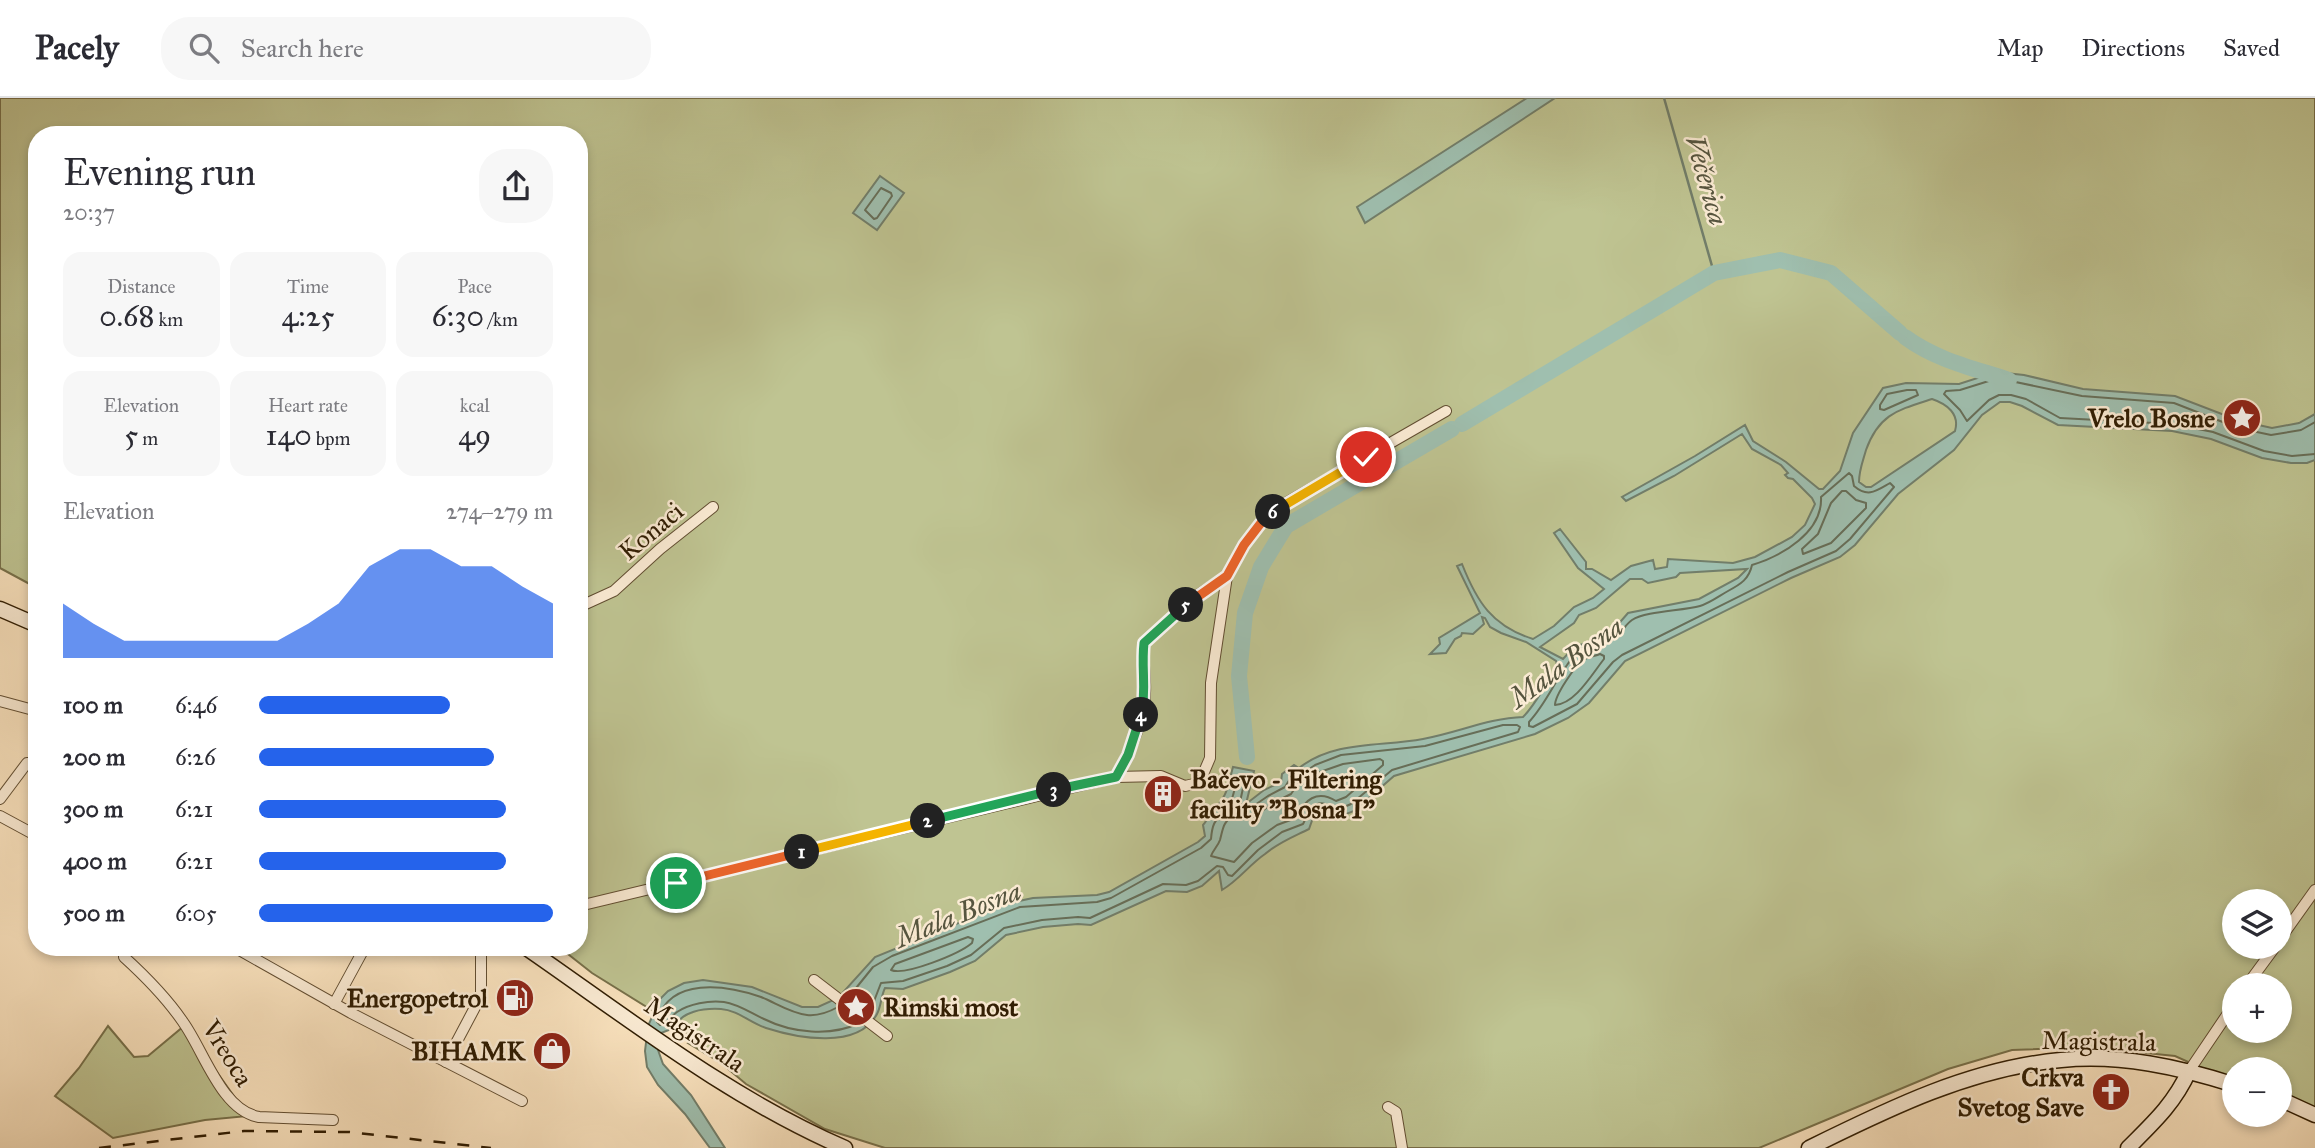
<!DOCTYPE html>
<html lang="en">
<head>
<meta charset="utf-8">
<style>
  :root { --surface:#fff; --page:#f7f7f7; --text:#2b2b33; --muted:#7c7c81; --line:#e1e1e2; --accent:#2563eb }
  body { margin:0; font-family:"IM FELL Great Primer",serif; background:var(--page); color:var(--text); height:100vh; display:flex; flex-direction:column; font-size:26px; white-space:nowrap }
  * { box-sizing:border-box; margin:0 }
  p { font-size:23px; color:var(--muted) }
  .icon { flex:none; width:38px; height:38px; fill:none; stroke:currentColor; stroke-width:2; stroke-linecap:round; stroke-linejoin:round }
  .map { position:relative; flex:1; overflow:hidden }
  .drawer { position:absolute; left:28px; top:28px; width:560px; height:830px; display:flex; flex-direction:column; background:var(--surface); border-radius:28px; box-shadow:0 4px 10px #0003 }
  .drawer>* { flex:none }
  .buttons { position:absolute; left:2222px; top:791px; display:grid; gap:14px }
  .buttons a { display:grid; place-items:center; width:70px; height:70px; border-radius:50%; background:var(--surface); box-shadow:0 4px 10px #0003; font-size:35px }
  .pin { position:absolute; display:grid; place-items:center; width:60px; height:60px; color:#fff; margin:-30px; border:4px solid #fff; border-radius:50%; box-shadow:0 2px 7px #0007 }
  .km { position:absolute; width:35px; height:35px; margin:-18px; border-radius:50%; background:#222; color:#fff; font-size:19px; line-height:35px; text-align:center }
  .round { display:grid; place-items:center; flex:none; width:74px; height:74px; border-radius:28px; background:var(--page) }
  .summary { display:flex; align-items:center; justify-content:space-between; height:119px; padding:0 35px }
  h1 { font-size:38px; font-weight:600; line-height:52px }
  .metrics { display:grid; grid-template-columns:repeat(3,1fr); gap:10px; height:119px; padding:7px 35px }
  .metrics div { display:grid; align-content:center; border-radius:18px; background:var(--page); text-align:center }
  .metrics b { font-size:30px; font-weight:600 }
  .metrics small { font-size:19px; font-weight:400 }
  .metrics p { font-size:19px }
  .chart { height:196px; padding:14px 35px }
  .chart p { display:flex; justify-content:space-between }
  .chart svg { width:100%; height:126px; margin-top:7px; fill:var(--accent); opacity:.7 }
  ul { padding:0 35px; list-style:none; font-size:23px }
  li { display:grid; grid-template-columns:112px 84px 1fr; align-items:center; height:52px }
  li i { height:18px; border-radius:9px; background:var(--accent) }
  header { display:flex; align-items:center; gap:42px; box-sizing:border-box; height:98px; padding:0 35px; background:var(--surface); border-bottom:2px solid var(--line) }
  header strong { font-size:33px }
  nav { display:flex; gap:38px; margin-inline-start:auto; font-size:24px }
  .search { width:490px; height:63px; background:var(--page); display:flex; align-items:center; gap:18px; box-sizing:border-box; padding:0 24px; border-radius:28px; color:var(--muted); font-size:26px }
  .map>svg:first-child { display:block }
  .green { fill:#bfc492; stroke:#77704a; stroke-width:2; fill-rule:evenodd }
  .water { fill:#9fbfaf; stroke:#727e6a; stroke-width:2; fill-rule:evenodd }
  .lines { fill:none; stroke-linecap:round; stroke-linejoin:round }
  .shore { stroke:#676e58; stroke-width:2 }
  .stream { stroke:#727e6a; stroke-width:2.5 }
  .river { stroke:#9fbfaf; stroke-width:16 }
  .minor-casing { stroke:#624e32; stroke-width:12 }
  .secondary-casing { stroke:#2f1c02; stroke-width:17 }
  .minor { stroke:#fcedd6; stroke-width:10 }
  .secondary { stroke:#fcedd6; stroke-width:14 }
  .rail { stroke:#2f1c02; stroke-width:2.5; stroke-dasharray:12 12; stroke-linecap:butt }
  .split-1-casing { stroke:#fff; stroke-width:14 }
  .split-2-casing { stroke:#fff; stroke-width:14 }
  .split-3-casing { stroke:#fff; stroke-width:14 }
  .split-4-casing { stroke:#fff; stroke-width:14 }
  .split-5-casing { stroke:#fff; stroke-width:14 }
  .split-6-casing { stroke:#fff; stroke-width:14 }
  .split-7-casing { stroke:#fff; stroke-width:14 }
  .split-1 { stroke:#f0652b; stroke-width:9 }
  .split-2 { stroke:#f5b400; stroke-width:9 }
  .split-3 { stroke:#22a559; stroke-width:9 }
  .split-4 { stroke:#22a559; stroke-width:9 }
  .split-5 { stroke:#22a559; stroke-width:9 }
  .split-6 { stroke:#f0652b; stroke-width:9 }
  .split-7 { stroke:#f5b400; stroke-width:9 }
  .labels { text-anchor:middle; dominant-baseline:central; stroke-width:5; stroke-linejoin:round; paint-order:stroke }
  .poi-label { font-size:26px; font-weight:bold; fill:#2f1c02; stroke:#fcedd6; text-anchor:end }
  .street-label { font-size:26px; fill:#2f1c02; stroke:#fcedd6 }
  .water-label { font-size:28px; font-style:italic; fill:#56553f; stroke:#fcedd6 }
</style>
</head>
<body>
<header>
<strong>Pacely</strong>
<div class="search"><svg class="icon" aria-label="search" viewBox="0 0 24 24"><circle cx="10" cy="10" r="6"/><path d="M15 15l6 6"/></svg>Search here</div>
<nav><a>Map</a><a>Directions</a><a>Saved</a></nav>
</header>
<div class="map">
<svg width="2315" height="1050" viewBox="0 0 2315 1050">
  <rect width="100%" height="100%" fill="#fbe4c0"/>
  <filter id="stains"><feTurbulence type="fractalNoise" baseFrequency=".00286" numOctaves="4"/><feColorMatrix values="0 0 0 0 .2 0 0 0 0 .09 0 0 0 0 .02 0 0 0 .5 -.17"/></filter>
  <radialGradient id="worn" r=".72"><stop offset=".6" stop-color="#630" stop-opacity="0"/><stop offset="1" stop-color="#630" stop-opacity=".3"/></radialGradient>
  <g class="green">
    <path d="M0 0H2315V1021L2280 1005V971H2235V985L2175 958 2088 949 2012 952 1948 971 1759 1050H885L825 1031 746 986 721 965 688 945 693 940 682 931 592 875 559 849H579V37H37V490L0 470ZM2235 803H2280V849H2235ZM2235 887H2280V933H2235Z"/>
    <path d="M108 928 134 959 148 958 184 928 248 1018 205 1022 113 1040 55 998 79 970Z"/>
  </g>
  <g class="water">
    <path d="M1527 0H1555L1365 125 1357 109Z"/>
    <path d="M880 78 904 95 877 132 853 115Z"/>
    <path d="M1996 274 2024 277 2083 291 2175 298 2240 323 2272 330 2299 325 2315 316V362L2307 365H2291L2262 360 2211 341 2172 333 2058 327 2022 308 2010 304H2000L1982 317 1954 352 1898 396 1855 447 1840 459 1791 480 1625 563 1589 605 1568 620 1535 636 1394 678 1354 713 1331 722 1322 712 1314 717 1309 731C1293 739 1279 744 1265 756 1249 767 1239 782 1222 792L1219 773 1202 788 1187 794 1166 793 1091 827 1078 826 1043 829 1006 837 975 863 950 874 903 891 885 890C881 898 881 909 877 916 858 952 797 940 766 930 751 925 737 912 721 911 704 910 681 913 674 930L661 935 658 952 663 966 691 997 725 1050H710L685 1016 658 987 647 969 645 953 648 928 660 901 668 893 684 885 703 882 752 889 802 909H818L838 900 875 859 1005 806 1033 800 1097 797 1109 794 1198 744 1205 738 1203 727C1207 723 1208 718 1212 714 1228 697 1227 691 1233 669L1254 673 1246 706 1264 692 1281 684 1282 676 1294 667 1299 670C1335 642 1381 649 1423 641 1457 635 1489 620 1523 619 1538 604 1544 586 1558 570L1556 563 1526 544 1501 535 1490 529 1485 520 1482 519 1484 526 1473 536 1462 535 1461 538 1455 541 1446 555 1430 556 1440 546 1439 540 1480 515 1457 468 1462 466C1477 504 1492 528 1533 541L1554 528 1574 509 1593 500 1604 491 1578 470 1554 435 1560 431 1586 464V471H1592L1611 482 1631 468 1653 462 1655 471 1667 469 1668 461 1733 465 1755 459 1792 439 1805 427 1815 406 1812 400 1793 381 1788 380 1785 377 1788 375 1781 367 1752 351 1742 336 1674 378 1626 403 1622 399 1695 358 1745 327 1753 343 1786 364 1819 391H1823L1840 373 1853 335 1883 290 1906 285 1959 286ZM1932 301C1947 306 1960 316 1955 333L1871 389H1866L1859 384C1859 372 1863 363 1866 352 1879 316 1898 312 1932 301ZM1747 471 1738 480 1699 501 1628 515 1615 530 1597 541 1574 549 1563 561 1540 549 1574 525 1579 517 1596 510 1630 481H1642L1648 485 1676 479 1680 475Z"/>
  </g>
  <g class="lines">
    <g class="shore">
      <path d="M881 90 891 95 892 98 877 120 874 121 865 112Z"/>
      <path d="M1907 292H1916L1918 297 1884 312 1880 311V307L1887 296Z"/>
      <path d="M2315 324 2301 332 2271 337 2238 330 2174 305 2082 298 2006 282H1992L1960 292 1946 293 1944 296 1960 312 1967 323 1989 302 1999 297H2011L2026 301 2060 320 2173 326 2213 334 2264 353 2292 358 2315 356"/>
      <path d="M1849 375 1852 378 1854 388C1868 400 1876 393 1890 385L1894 389 1850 441 1836 453 1788 474 1622 557 1613 564 1577 606 1533 629 1529 628V624C1545 607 1554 585 1567 567 1578 550 1601 548 1617 537 1623 533 1626 526 1632 522 1646 513 1682 513 1700 508 1710 505 1719 498 1728 493 1741 486 1749 481 1752 467 1782 458 1823 434 1821 399Z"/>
      <path d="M1842 393H1846L1856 402 1866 405V410L1831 445 1803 456 1802 451 1818 436 1831 405Z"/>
      <path d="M1600 556 1604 558V561C1592 576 1575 606 1555 607 1555 597 1575 568 1583 562 1588 559 1595 558 1600 556Z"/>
      <path d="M1380 661 1383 663V667L1346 699 1336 703C1317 691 1304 702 1296 720L1277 727 1252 745 1234 764 1211 758C1213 752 1218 748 1220 742 1224 727 1222 728 1233 716L1245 719H1254L1273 705 1291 696 1298 686 1307 683 1320 674 1343 666Z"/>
      <path d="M968 839 973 841 972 845C959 856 905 878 891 872L895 866Z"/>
      <path d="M848 900 873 869 892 858 1020 809 1097 804 1111 800 1201 750 1211 741C1213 716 1220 724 1230 706 1234 697 1235 686 1239 678L1245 681 1240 704 1243 709 1249 711 1268 698 1285 689 1293 676H1302L1315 667 1341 657 1425 648 1503 627H1517L1520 629 1518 634 1392 672 1351 706 1335 713C1331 711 1329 707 1325 706 1313 702 1307 718 1303 726L1282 734 1258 752 1232 778 1228 777 1223 769 1217 768 1198 783 1186 787 1163 786 1090 820 1078 819 1042 822 1004 830 971 857 947 868 903 883 881 885 869 916"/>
      <path d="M838 909C829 914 817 918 807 917 790 915 776 905 761 899 726 887 669 878 657 924L660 927C668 924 670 919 677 914 689 906 709 902 724 904 738 906 751 915 764 921 792 935 831 939 859 925"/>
    </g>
    <path class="stream" d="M1664 0 1714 175"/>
    <g class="river">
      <path d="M1905 239C1936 262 1973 270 2009 282"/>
      <path d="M1462 326 1714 175 1780 162 1831 175 1900 235"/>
      <path d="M1247 659 1239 578 1245 515 1261 469 1286 428 1452 331"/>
    </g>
    <g class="minor-casing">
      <g id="minor">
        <path d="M579 509 614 493 660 451 713 409"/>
        <path d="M0 603 37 613"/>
        <path d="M1116 679C1128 657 1145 621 1145 595 1146 578 1142 562 1144 545L1198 497 1227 478"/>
        <path d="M0 701 27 665 37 666"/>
        <path d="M0 718 37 738"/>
        <path d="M579 808 1116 679 1161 678 1185 688 1194 686 1201 681 1210 660 1211 585 1227 478 1244 447 1264 421 1286 405 1446 313"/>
        <path d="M2280 841 2315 792"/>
        <path d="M125 849 124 859C146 879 166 899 183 924 204 953 221 1012 259 1019L333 1022"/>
        <path d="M234 849 351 915 522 1003"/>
        <path d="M814 882 887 938"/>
        <path d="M2247 887 2275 849"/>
        <path d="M334 906 365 849"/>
        <path d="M446 964 481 898V849"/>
        <path d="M2189 973 2235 905"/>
        <path d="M1388 1009 1396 1014 1402 1050"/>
      </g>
    </g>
    <g class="secondary-casing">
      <g id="secondary">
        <path d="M0 511 37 527"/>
        <path d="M525 849C628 920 729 1000 845 1050"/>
        <path d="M2280 1001 2315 1017"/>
        <path d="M1809 1050C1888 1011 1971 970 2061 962 2120 956 2179 969 2235 987"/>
        <path d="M2128 1050C2153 1025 2174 1006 2189 973"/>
      </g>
    </g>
    <use href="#minor" class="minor"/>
    <use href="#secondary" class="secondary"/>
    <path class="rail" d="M99 1050 244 1033 349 1034 491 1050"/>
  </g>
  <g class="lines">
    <g class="split-1-casing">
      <path id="split-1" d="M676 785 802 754"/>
    </g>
    <g class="split-2-casing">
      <path id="split-2" d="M802 754 928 723"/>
    </g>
    <g class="split-3-casing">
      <path id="split-3" d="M928 723 1054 692"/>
    </g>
    <g class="split-4-casing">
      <path id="split-4" d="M1054 692 1116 679 1128 657 1141 617"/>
    </g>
    <g class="split-5-casing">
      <path id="split-5" d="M1141 617C1147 593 1141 570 1144 545L1186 507"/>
    </g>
    <g class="split-6-casing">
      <path id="split-6" d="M1186 507 1227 478 1244 447 1264 421 1273 414"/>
    </g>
    <g class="split-7-casing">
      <path id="split-7" d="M1273 414 1366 359"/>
    </g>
    <use href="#split-1" class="split-1"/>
    <use href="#split-2" class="split-2"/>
    <use href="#split-3" class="split-3"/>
    <use href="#split-4" class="split-4"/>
    <use href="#split-5" class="split-5"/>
    <use href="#split-6" class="split-6"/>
    <use href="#split-7" class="split-7"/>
  </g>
  <defs>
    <g id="sight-disc" transform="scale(2.0125)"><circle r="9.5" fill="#8f2418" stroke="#fcedd6"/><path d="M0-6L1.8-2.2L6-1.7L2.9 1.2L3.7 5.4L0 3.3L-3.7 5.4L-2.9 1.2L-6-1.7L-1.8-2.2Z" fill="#fff"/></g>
    <g id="building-disc" transform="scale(2.0125)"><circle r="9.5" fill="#8f2418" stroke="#fcedd6"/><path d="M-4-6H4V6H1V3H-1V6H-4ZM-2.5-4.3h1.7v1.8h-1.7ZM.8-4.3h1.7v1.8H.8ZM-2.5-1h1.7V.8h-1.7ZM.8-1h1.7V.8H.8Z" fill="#fff"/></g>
    <g id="fuel-disc" transform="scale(2.0125)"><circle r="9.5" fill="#8f2418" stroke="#fcedd6"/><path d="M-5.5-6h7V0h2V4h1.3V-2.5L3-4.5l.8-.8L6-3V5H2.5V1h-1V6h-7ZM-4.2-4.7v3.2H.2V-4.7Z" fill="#fff"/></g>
    <g id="shop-disc" transform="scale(2.0125)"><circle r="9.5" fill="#8f2418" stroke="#fcedd6"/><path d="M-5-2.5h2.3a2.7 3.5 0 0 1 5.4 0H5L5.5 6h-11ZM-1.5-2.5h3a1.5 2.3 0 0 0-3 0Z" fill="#fff"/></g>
    <g id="church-disc" transform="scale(2.0125)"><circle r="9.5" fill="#8f2418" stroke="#fcedd6"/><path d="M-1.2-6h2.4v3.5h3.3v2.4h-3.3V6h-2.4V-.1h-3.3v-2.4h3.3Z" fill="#fff"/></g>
  </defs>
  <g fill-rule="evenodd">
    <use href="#sight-disc" x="2242" y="320"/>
    <use href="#building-disc" x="1163" y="696"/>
    <use href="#fuel-disc" x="515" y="900"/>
    <use href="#sight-disc" x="856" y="909"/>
    <use href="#shop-disc" x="552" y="953"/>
    <use href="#church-disc" x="2111" y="994"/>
  </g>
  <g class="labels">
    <g class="poi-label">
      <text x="2215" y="320">Vrelo Bosne</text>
      <text x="1190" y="681" text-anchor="start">Bačevo - Filtering<tspan x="1190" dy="30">facility "Bosna I"</tspan></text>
      <text x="488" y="900">Energopetrol</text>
      <text x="883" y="909" text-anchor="start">Rimski most</text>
      <text x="525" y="953">BIHAMK</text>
      <text x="2084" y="979">Crkva<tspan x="2084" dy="30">Svetog Save</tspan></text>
    </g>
    <g class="street-label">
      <text transform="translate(651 433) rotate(-40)">Konaci</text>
      <text transform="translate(695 936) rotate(34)">Magistrala</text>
      <text transform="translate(2099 943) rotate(1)">Magistrala</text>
      <text transform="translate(228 955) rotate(58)">Vreoca</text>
    </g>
    <g class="water-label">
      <text transform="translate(1707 82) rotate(74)">Večerica</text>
      <text transform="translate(1566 564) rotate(-36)">Mala Bosna</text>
      <text transform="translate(958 816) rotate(-22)">Mala Bosna</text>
    </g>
  </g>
  <rect width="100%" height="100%" filter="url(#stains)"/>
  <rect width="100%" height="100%" fill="url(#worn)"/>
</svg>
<div class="buttons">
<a><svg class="icon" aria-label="layers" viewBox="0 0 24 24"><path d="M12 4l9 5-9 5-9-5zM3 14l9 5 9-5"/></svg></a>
<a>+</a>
<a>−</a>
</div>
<div class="pin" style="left:676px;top:785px;background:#1e9e55"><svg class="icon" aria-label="arrive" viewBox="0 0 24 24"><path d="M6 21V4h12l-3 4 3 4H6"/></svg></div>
<div class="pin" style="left:1366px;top:359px;background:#d93025"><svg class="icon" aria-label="check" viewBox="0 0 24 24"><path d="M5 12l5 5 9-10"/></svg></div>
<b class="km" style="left:802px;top:754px">1</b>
<b class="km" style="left:928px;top:723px">2</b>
<b class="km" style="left:1054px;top:692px">3</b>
<b class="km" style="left:1141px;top:617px">4</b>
<b class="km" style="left:1186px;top:507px">5</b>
<b class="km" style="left:1273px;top:414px">6</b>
<section class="drawer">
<div class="summary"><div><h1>Evening run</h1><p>20:37</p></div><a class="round"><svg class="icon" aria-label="share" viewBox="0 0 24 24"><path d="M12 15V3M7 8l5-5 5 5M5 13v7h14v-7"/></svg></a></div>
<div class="metrics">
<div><p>Distance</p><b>0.68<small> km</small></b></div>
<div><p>Time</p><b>4:25</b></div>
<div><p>Pace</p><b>6:30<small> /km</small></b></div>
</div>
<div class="metrics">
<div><p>Elevation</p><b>5<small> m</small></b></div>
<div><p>Heart rate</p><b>140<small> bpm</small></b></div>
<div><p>kcal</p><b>49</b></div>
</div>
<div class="chart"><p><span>Elevation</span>274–279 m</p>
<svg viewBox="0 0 160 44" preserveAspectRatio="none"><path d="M0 44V25L10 32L20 38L30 38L40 38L50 38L60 38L70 38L80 32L90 25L100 12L110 6L120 6L130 12L140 12L150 19L160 25V44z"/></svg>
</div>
<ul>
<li><b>100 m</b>6:46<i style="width:65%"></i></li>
<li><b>200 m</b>6:26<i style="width:80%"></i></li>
<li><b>300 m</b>6:21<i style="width:84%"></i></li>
<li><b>400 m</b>6:21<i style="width:84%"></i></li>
<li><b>500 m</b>6:05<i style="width:100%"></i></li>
</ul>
</section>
</div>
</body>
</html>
